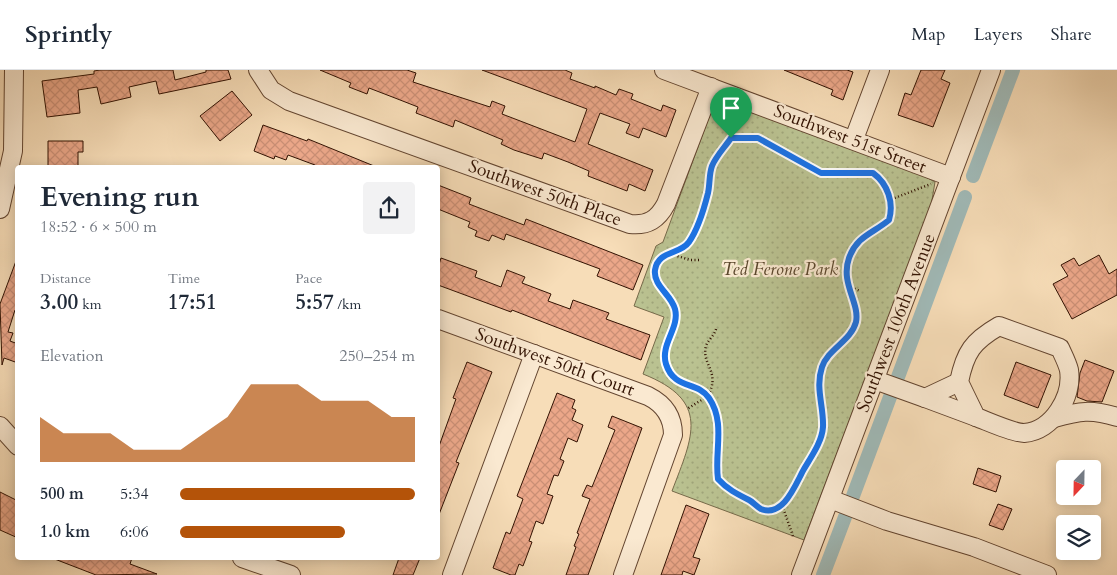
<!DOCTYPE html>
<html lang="en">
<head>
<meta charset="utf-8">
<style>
  :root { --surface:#fff; --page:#f2f2f3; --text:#1f2937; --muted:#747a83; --line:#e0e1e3; --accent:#b45309 }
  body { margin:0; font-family:Cardo,serif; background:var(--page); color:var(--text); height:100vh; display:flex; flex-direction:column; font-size:19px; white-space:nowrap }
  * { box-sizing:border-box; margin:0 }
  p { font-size:16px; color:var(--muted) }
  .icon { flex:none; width:28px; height:28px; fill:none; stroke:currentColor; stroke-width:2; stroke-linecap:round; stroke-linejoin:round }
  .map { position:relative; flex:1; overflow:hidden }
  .side { position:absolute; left:15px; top:95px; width:425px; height:395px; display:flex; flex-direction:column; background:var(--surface); border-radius:5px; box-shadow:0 2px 12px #0003 }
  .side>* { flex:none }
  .needle { width:32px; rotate:202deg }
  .controls { position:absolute; left:1056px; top:390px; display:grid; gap:10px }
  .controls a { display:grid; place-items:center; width:45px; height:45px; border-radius:5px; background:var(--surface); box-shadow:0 2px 12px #0003; font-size:25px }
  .pin { position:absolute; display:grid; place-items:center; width:42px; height:42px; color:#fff; margin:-51px -21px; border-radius:50% 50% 50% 0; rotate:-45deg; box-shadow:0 0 5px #0007 }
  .pin .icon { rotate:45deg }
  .round { display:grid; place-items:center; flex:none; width:52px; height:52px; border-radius:5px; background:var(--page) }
  .overview { display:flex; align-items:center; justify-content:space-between; height:85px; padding:0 25px }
  h1 { font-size:28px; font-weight:700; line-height:38px }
  .metrics { display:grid; grid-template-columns:repeat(3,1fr); gap:8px; height:85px; padding:5px 25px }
  .metrics div { display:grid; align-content:center }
  .metrics b { font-size:21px; font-weight:700 }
  .metrics small { font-size:14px; font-weight:400 }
  .metrics p { font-size:14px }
  .chart { height:140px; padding:10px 25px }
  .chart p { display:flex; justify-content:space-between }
  .chart svg { width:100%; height:90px; margin-top:5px; fill:var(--accent); opacity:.7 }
  ul { padding:0 25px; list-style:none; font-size:16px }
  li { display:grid; grid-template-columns:80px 60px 1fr; align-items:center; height:38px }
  li i { height:12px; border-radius:6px; background:var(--accent) }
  header { display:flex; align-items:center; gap:30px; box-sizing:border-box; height:70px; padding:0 25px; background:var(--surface); border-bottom:1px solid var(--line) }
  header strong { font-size:24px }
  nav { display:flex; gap:28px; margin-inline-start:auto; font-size:18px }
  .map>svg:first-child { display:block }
  .park { fill:url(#park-dots); stroke:#766a4a }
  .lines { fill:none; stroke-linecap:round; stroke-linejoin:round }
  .canal { stroke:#a0bab8; stroke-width:14 }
  .building { fill:url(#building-cross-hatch); stroke:#321202 }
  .minor-casing { stroke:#634530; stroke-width:20 }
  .path { stroke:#321202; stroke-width:2.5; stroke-dasharray:1 2.5; stroke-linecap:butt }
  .minor { stroke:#fae9d1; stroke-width:18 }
  .route-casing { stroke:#fff; stroke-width:10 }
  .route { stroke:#1a73e8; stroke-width:6 }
  .labels { text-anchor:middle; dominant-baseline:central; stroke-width:4.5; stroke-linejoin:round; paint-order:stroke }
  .street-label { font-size:18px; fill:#321202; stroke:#fae9d1 }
  .park-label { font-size:18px; font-style:italic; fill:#5b472d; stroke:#fae9d1 }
</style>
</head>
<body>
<header>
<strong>Sprintly</strong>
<nav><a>Map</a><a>Layers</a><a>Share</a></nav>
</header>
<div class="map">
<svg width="1117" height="505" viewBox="0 0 1117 505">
  <defs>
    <pattern id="park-dots" width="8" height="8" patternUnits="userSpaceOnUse" patternTransform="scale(1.25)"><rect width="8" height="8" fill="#bac291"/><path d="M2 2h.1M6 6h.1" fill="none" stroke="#a0a67b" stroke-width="1.8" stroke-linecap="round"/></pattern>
    <pattern id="building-cross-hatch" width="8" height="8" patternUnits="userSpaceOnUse" patternTransform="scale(1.25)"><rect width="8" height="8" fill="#eba789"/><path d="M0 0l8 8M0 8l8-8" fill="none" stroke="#ca8f75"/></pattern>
  </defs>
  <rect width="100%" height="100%" fill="#f7ddb8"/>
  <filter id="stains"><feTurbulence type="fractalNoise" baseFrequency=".004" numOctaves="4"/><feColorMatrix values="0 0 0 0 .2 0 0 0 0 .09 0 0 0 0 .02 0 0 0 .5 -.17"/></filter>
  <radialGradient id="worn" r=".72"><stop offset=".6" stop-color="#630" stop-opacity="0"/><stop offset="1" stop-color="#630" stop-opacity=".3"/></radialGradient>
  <path class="park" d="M730 29 909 98 935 112 931 136 804 470 672 421C693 366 711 331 643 304L664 247 634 236 656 176 663 172 709 47 716 33Z"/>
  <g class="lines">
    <g class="canal">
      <path d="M973 106 1013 0"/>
      <path d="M898 307 965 127"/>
      <path d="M853 426 890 327"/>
      <path d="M823 505 845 447"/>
    </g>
  </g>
  <g class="building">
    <path d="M100 0H173L175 10 206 2V0H228L231 9 159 24 156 11 129 17 131 27 101 34 97 17 78 20 80 43 47 47 42 11 94 4V1Z"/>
    <path d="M320 0H407L416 3 413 12 490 37 492 31 505 36 502 44 575 72 587 39 482 0H565L572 3 570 9 595 18V16L616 25 619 19 633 24 631 29 661 41 663 35 676 40 666 67 643 58 639 68 626 63 630 54 600 43 588 74 653 100 645 121 629 114 627 121 588 106 589 101 568 92 544 83 542 89 514 80 501 74 503 70 455 50 453 57 416 43 418 37 395 28 369 18 367 24 349 17 351 13Z"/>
    <path d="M784 0H847L853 2 843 30 831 25 833 20Z"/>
    <path d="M921 0H945L941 9 950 13 933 57 898 45 905 23 911 25Z"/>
    <path d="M232 21 252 45 220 71 200 46Z"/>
    <path d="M263 55 307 71 308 69 379 98H314L315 95 288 85 286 90 275 86 274 89 254 81Z"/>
    <path d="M48 71H83V82H78V98H48Z"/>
    <path d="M438 115 471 128 469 134 524 155 526 149 643 195 633 220 597 206 600 199 506 164 504 170 492 165 489 171 475 166 477 161 468 157 470 152 438 139Z"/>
    <path d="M1099 185 1109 204 1117 199V225L1072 249 1053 214 1068 206 1061 195 1074 188 1079 196Z"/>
    <path d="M441 188 477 201 475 207 501 217 507 200 525 207 522 213 551 224 548 231 570 239 573 230 609 243 606 249 650 265 641 290 512 240 511 242 438 215V198Z"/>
    <path d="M16 191 18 240H15L8 262 13 263 10 271 18 274V293L4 288 2 295 0 234Z"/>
    <path d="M1085 290 1114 301 1102 332 1087 331 1077 327 1080 303Z"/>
    <path d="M467 292 492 302 456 392 459 393 438 447V379L456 329 453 328Z"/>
    <path d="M1016 292 1051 305 1038 338 1004 325Z"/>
    <path d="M557 323 575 330 572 338 576 340 572 350 583 355 577 372 568 368 560 389 564 391 558 406 554 405 547 424 553 426 543 454 536 451 529 471 532 472 523 496 519 494 515 505H511L493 498 506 462 510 464 523 429 517 426Z"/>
    <path d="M612 346 642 358 588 505H566L576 477 574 476 579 464 577 463 590 429 582 426 587 415 592 417 615 360 608 357Z"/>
    <path d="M978 398 1001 406 996 422 973 414Z"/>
    <path d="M0 422 18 431V468L0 460Z"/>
    <path d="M998 434 1012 439 1003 460 989 455Z"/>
    <path d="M686 435 709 444 693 487 700 489 694 505 683 501 682 505H661Z"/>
    <path d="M52 488H132L130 494 157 504 96 505Z"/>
    <path d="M399 488H420L413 505H393Z"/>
  </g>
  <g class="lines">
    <g class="minor-casing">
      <g id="minor">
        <path d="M258 0 271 20 289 31 630 154C648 156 658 149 666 134L711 17"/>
        <path d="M664 0 951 107"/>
        <path d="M854 69 880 0"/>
        <path d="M0 139 13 81 14 0"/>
        <path d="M438 249 648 326C664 334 673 347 673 365L623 505"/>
        <path d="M999 256 1060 278C1063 285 1067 292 1069 300 1073 326 1053 361 1024 363 1013 363 987 351 976 347L959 312C965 282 973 271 999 256Z"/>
        <path d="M875 310 925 328"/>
        <path d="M959 312 925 328 976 347"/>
        <path d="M1054 348C1080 341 1091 339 1117 347"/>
        <path d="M0 356 18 376"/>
        <path d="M830 429 887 451 974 477 1047 505"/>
        <path d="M242 488 291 505"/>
        <path d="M452 505 534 284"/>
        <path d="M801 505 991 0"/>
      </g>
    </g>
    <g class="path">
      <path d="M668 183C636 207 672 218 675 242 678 260 660 274 666 294 673 315 692 315 708 326L687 339"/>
      <path d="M699 190H690L668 183 688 175 695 161 708 123 712 97 731 68H759L821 103H873L879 107 892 129"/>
      <path d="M848 216 860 221"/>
      <path d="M716 259C714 266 708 270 706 276 701 295 721 301 708 326L717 347V409C724 416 756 438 763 439 770 441 775 438 782 435"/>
      <path d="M793 466 782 435 789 427 817 376 823 358 819 335 822 296 851 262 856 250 846 209 849 189 858 171 889 150 892 129 931 114"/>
    </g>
    <use href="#minor" class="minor"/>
  </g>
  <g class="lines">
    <g class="route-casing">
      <path id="route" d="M731 68H758L821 103H873C888 114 894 133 889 150 872 164 857 166 849 188 840 213 860 233 856 252 851 271 828 279 822 297 815 318 824 337 823 357 822 372 811 387 804 399 796 413 784 448 761 439 757 437 753 432 749 430 737 424 727 419 718 409 714 382 726 353 709 328 698 311 674 320 666 294 660 274 680 258 675 239 671 224 653 216 655 200 658 180 680 185 689 172 698 159 704 139 708 123 710 114 709 104 712 96 716 86 725 77 731 68Z"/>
    </g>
    <use href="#route" class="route"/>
  </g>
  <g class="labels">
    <g class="street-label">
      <text transform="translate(850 69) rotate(21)">Southwest 51st Street</text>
      <text transform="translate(545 123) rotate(20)">Southwest 50th Place</text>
      <text transform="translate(896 253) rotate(-69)">Southwest 106th Avenue</text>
      <text transform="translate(555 292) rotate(20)">Southwest 50th Court</text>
    </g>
    <g class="park-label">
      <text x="780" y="199">Ted Ferone Park</text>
    </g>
  </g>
  <rect width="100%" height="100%" filter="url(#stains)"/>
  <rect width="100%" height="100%" fill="url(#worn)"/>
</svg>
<div class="controls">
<a><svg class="needle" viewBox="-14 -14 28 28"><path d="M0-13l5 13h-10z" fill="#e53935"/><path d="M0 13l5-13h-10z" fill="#747a83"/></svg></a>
<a><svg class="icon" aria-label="layers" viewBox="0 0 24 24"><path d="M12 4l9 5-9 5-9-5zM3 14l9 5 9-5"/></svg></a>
</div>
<div class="pin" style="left:731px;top:68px;background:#1e9e55"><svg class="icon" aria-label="arrive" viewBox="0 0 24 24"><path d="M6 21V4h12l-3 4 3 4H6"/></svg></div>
<section class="side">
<div class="overview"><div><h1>Evening run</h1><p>18:52 · 6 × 500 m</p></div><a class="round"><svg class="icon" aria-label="share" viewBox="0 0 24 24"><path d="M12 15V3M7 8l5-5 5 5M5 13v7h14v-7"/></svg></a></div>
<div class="metrics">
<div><p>Distance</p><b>3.00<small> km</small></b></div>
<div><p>Time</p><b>17:51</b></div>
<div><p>Pace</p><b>5:57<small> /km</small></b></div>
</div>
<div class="chart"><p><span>Elevation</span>250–254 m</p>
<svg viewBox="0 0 160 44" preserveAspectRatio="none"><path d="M0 44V22L10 30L20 30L30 30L40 38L50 38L60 38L70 30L80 22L90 6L100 6L110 6L120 14L130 14L140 14L150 22L160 22V44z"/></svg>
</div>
<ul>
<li><b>500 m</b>5:34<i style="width:100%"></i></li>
<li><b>1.0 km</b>6:06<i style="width:70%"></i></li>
</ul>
</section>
</div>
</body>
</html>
